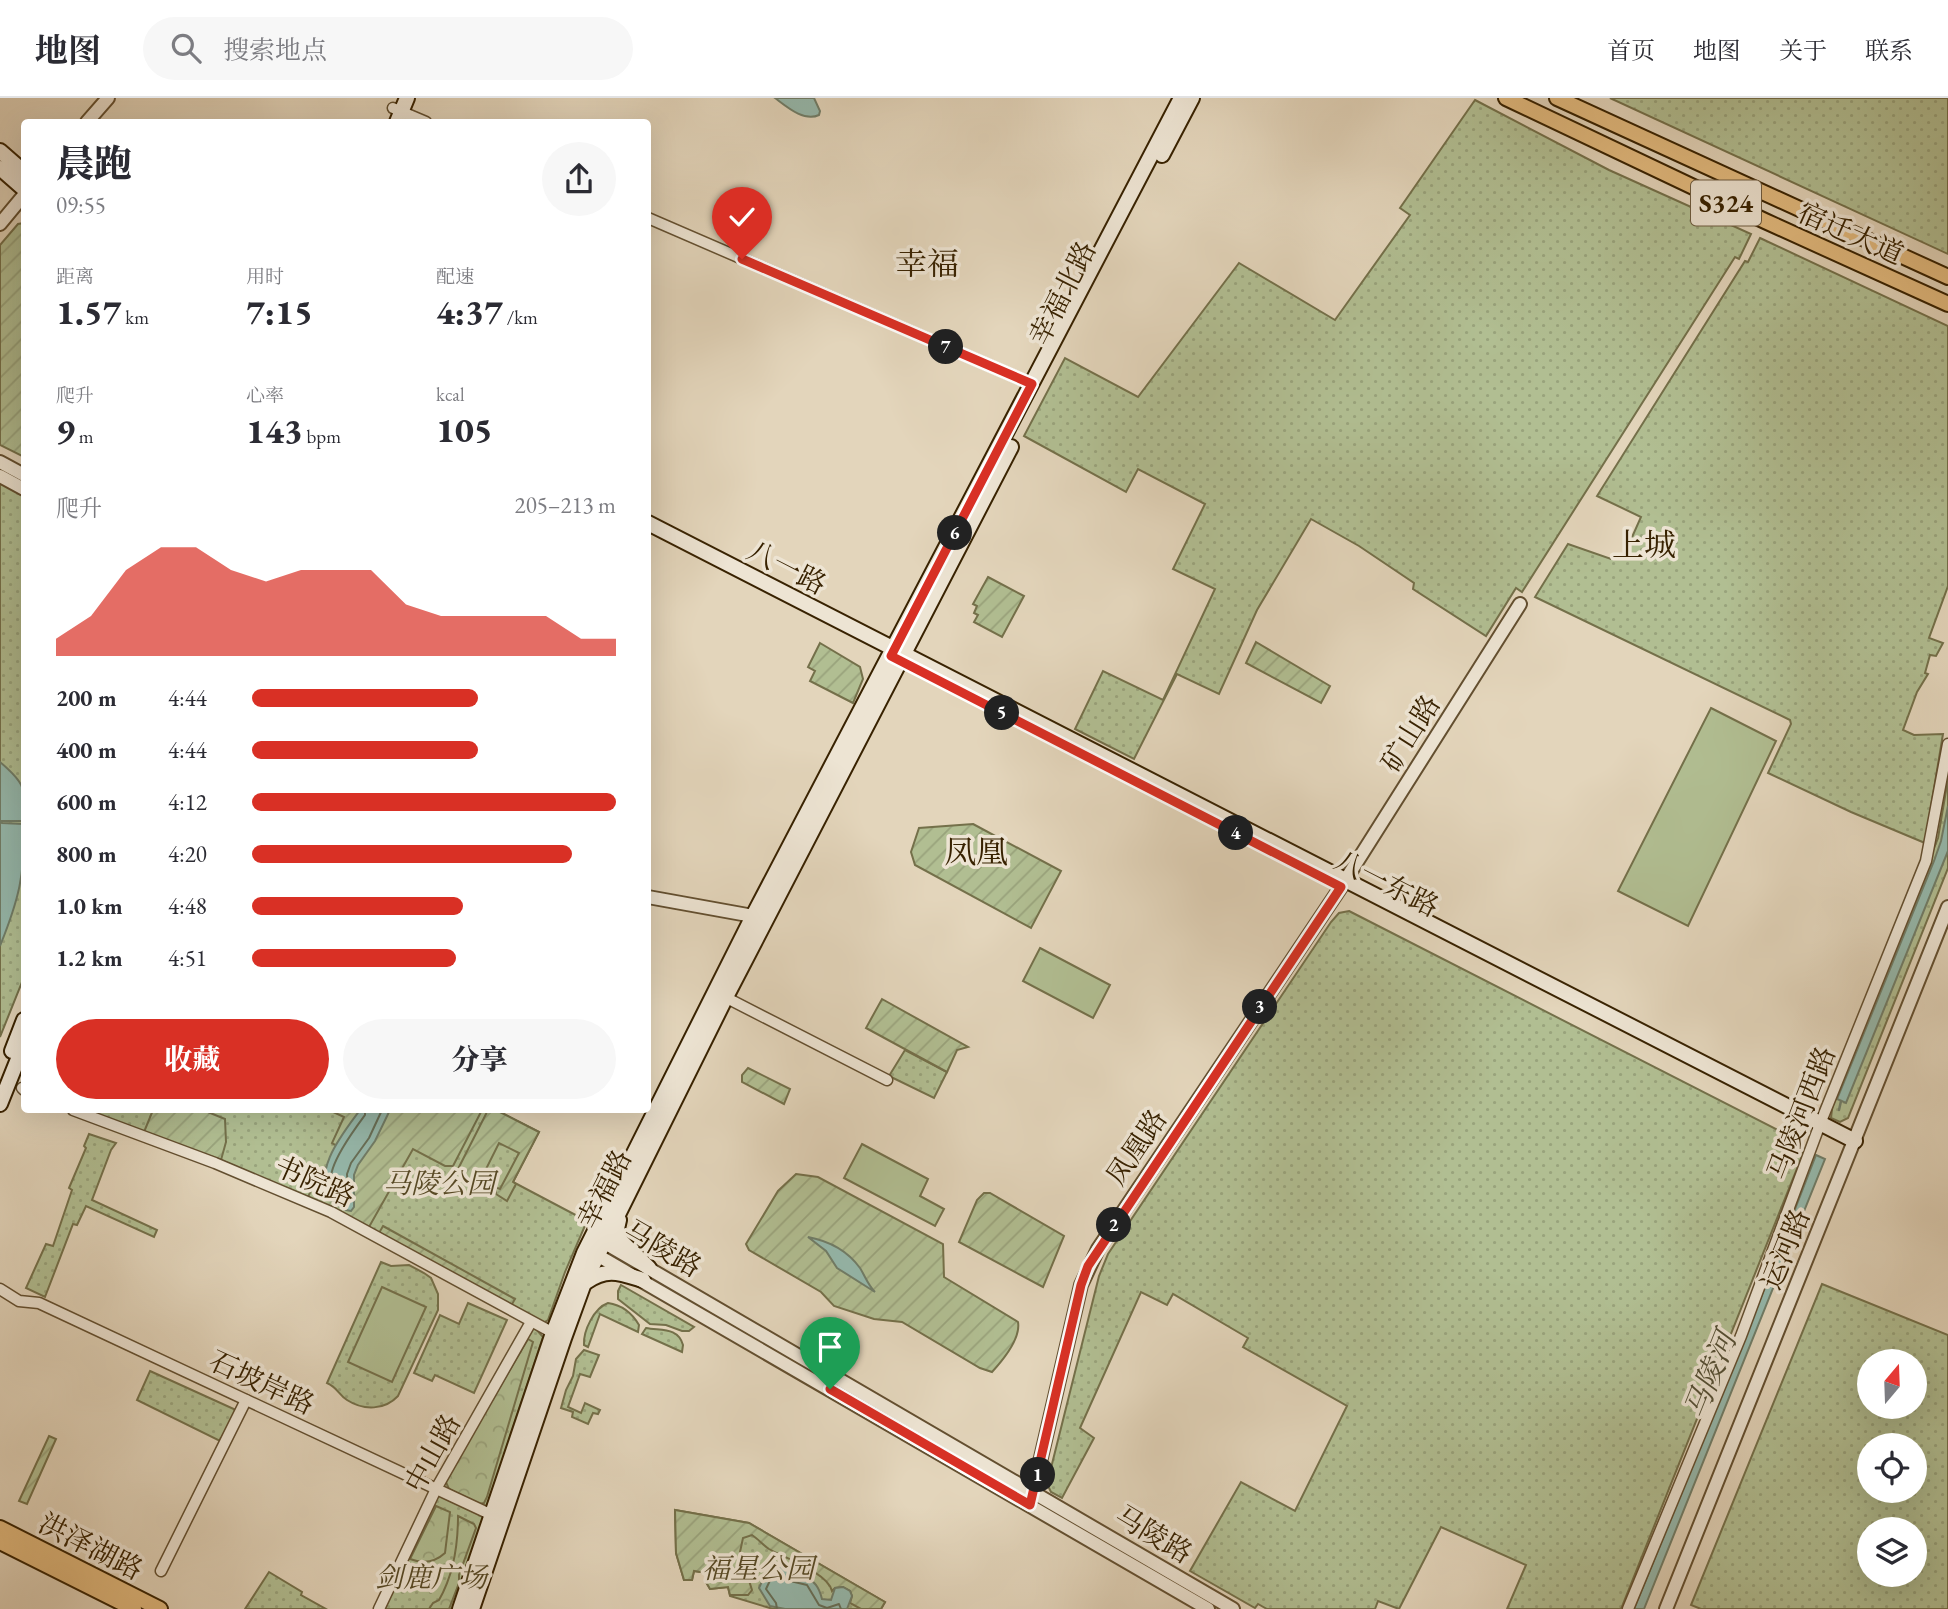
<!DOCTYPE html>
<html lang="zh">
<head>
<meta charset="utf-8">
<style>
  :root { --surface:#fff; --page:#f7f7f7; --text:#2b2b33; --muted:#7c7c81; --line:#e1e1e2; --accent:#d93025 }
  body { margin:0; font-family:"EB Garamond","Noto Serif SC",serif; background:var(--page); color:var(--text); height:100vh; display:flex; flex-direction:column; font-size:26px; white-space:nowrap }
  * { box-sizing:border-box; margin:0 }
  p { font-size:23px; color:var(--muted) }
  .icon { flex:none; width:38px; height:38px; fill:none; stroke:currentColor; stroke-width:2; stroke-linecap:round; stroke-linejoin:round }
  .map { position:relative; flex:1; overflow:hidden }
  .details { position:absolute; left:21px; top:21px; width:630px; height:994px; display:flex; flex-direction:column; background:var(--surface); border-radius:7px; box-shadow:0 7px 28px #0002 }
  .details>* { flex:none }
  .needle { width:46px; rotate:19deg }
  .buttons { position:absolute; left:1857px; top:1251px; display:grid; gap:14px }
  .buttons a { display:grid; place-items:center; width:70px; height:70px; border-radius:50%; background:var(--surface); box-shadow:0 7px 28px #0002; font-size:35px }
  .pin { position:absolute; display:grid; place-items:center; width:60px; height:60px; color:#fff; margin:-72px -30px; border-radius:50% 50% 50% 0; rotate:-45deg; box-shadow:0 0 7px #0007 }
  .pin .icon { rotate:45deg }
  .km { position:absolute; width:35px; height:35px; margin:-18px; border-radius:50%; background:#222; color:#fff; font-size:19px; line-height:35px; text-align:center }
  .round { display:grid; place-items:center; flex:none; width:74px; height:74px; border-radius:37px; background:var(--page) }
  .head { display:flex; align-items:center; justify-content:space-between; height:119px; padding:0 35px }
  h1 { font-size:38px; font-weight:800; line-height:52px }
  .stats { display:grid; grid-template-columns:repeat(3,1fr); gap:10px; height:119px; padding:7px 35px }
  .stats div { display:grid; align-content:center }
  .stats b { font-size:35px; font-weight:800 }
  .stats small { font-size:19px; font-weight:400 }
  .stats p { font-size:19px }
  .chart { height:196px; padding:14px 35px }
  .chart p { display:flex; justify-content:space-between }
  .chart svg { width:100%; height:126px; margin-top:7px; fill:var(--accent); opacity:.7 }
  .cta { display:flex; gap:14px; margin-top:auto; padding:14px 35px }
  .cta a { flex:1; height:80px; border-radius:42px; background:var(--accent); color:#fff; font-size:28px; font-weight:800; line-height:80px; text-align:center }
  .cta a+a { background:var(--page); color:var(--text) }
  ul { padding:0 35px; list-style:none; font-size:23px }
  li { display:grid; grid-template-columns:112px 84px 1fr; align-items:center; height:52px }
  li i { height:18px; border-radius:9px; background:var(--accent) }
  header { display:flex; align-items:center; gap:42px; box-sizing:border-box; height:98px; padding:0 35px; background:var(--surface); border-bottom:2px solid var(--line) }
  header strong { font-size:33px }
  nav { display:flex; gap:38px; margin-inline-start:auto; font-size:24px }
  .search { width:490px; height:63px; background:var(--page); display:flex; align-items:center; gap:18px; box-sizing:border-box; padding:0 24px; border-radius:38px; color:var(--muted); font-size:26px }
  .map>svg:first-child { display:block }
  .grass { fill:url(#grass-dots); stroke:#74704a; stroke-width:2; fill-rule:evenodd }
  .forest { fill:url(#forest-crowns); stroke:#74704a; stroke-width:2 }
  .garden { fill:url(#garden-furrows); stroke:#74704a; stroke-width:2 }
  .pitch { fill:#b1be92; stroke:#74704a; stroke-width:2 }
  .water { fill:#95b9ad; stroke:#707d68; stroke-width:2 }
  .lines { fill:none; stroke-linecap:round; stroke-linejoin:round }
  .shore { stroke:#666e57; stroke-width:2 }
  .stream { stroke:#707d68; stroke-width:2.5 }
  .minor-casing { stroke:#634f30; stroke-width:13 }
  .tertiary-casing { stroke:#634f30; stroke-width:16 }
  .secondary-casing { stroke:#382201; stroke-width:18 }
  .primary-casing { stroke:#382201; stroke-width:18 }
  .minor { stroke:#ede4d3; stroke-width:10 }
  .tertiary { stroke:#ede4d3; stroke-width:12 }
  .secondary { stroke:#ede4d3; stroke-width:14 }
  .primary { stroke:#e2ba7e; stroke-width:14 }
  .route-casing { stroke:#fff; stroke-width:14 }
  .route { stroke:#d93025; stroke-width:9 }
  .labels { text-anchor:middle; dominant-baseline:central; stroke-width:7; stroke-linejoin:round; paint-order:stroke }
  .shield { fill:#ede4d3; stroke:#6e5c40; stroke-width:2 }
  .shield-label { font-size:26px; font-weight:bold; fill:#382201 }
  .street-label { font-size:28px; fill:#382201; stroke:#ede4d3 }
  .park-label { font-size:28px; font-style:italic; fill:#564925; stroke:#ede4d3 }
  .water-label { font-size:30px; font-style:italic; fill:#544f35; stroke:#ede4d3 }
  .quarter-label { font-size:32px; fill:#382201; stroke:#ede4d3 }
</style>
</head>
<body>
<header>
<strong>地图</strong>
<div class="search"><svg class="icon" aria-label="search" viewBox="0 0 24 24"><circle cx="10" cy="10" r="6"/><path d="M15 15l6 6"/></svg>搜索地点</div>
<nav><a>首页</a><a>地图</a><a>关于</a><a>联系</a></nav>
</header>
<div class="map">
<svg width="1948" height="1511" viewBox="0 0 1948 1511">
  <defs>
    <pattern id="grass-dots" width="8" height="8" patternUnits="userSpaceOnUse" patternTransform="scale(1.75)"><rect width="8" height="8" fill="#b1be92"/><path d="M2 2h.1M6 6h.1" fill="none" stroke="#99a37c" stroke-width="1.8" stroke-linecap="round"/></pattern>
    <pattern id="forest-crowns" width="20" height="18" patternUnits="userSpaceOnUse" patternTransform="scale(1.75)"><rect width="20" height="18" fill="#b1be92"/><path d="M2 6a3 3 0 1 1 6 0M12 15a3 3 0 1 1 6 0" fill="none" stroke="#99a37c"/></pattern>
    <pattern id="garden-furrows" width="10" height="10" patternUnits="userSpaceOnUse" patternTransform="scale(1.75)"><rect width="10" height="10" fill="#b1be92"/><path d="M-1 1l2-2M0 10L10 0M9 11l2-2" fill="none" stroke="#99a37c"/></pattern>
  </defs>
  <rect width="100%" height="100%" fill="#e3d5bb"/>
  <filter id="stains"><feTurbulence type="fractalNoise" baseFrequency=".00286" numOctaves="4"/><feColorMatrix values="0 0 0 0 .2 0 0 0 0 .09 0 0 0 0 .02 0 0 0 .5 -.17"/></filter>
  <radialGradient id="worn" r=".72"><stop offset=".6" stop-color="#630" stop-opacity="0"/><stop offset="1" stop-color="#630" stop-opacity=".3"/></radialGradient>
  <g class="grass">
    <path d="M1610 0H1948V156Z"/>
    <path d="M1475 2 1609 72 1751 136 1739 161 1735 159 1522 494 1516 490 1486 538 1413 491 1414 485 1359 448 1311 421 1257 512 1219 596 1177 576 1134 661 1075 631 1103 573 1163 602 1215 491 1173 471 1205 406 1138 371 1126 394 1024 338 1065 260 1138 299 1239 165 1335 222 1410 117 1400 110Z"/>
    <path d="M1760 140 1948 228V488L1929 540 1943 545 1936 558 1930 557 1925 575 1928 576 1917 594 1903 632 1914 637 1943 636 1925 745 1851 714 1768 675 1791 626 1790 622 1535 499 1568 446 1611 461 1625 455 1641 419 1597 398 1745 163 1748 164Z"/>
    <path d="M0 383 24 396V879L0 939Z"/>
    <path d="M1948 681V770L1848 1020 1840 1024 1831 1020 1833 1003 1938 740Z"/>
    <path d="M1349 813 1803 1045 1802 1058 1621 1511H1507L1526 1467 1441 1429 1399 1511 1378 1503 1375 1511H1267L1258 1506 1255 1510 1190 1473 1241 1384 1295 1413 1347 1308 1243 1249 1248 1240 1173 1196 1167 1207 1141 1194 1080 1330 1094 1340 1062 1400 1051 1394 1047 1386 1099 1178 1108 1156 1331 824 1339 815Z"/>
    <path d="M905 952 947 974 934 1000 889 978Z"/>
    <path d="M83 1012H496L539 1034 513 1084 587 1123 565 1174 548 1222 543 1225 308 1099 225 1064Z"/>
    <path d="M89 1036 116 1045 111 1052 92 1102 157 1132 154 1139 86 1108 77 1127 73 1126 45 1199 26 1190 46 1146 53 1148 72 1092 69 1090 86 1050 84 1048Z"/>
    <path d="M381 1164 391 1168 409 1167 424 1175 431 1180 438 1196V1212L398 1298C385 1312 364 1313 347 1302 338 1296 338 1290 327 1285Z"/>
    <path d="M1822 1186 1948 1237V1511H1701L1691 1507ZM1869 1264H1914V1309H1869ZM1869 1348H1914V1393H1869ZM1869 1432H1914V1477H1869Z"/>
    <path d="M621 1187 694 1229 689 1233H682L666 1227 650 1226 618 1201V1193Z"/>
    <path d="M468 1205 507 1222 474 1295 435 1277 432 1283 414 1275 440 1217 459 1226Z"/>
    <path d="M608 1205C622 1207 632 1215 639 1227L638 1234 600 1216 588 1249 584 1247C583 1233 594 1210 608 1205Z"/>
    <path d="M532 1230 536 1231 543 1239 453 1511H383L437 1399Z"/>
    <path d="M646 1230C661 1233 678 1229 683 1247L682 1254 642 1236Z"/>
    <path d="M584 1252 599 1257 590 1279 580 1276 568 1309 581 1315 585 1305 600 1312 598 1316 593 1315 588 1326 572 1319 573 1314 561 1310 566 1292 573 1278 576 1261Z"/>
    <path d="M150 1273 236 1312 220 1343 137 1302Z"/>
    <path d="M675 1412 749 1425 885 1504 881 1511H773L730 1498 728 1489 710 1491 706 1484 707 1475 694 1473 692 1482H684L676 1455Z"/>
    <path d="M269 1474 302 1494 301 1497 326 1511H245Z"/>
  </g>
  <g class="forest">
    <path d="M528 1241 533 1244 487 1399 484 1405 479 1406 449 1391 445 1382Z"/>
    <path d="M436 1408 450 1414 445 1455C434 1465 423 1466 410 1461Z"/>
    <path d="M458 1418 474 1426 476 1430 459 1477V1485L449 1511H429L433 1505 439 1502C454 1476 458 1448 458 1418Z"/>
  </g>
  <g class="garden">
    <path d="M24 125V359L0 347V147L18 126Z"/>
    <path d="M988 479 1024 498 1002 539 974 524 978 517 974 515 977 508 973 506Z"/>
    <path d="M1256 544 1330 588 1321 605 1246 565Z"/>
    <path d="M820 545 860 569 863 581 853 605 810 583 815 573 808 569Z"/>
    <path d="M973 726 1061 773 1031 830 915 767 911 754 919 730Z"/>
    <path d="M882 901 968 949 957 952 947 974 866 930Z"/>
    <path d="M748 970 790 991 784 1006 742 984V977Z"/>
    <path d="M153 1012H203L225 1021 226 1044 221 1062 144 1034Z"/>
    <path d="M329 1012H482L453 1068H445L413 1051 369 1129 308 1099 321 1071 325 1072 337 1048 332 1045 344 1019Z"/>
    <path d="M488 1012H496L539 1034 513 1084 516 1086 507 1103 496 1096 495 1089 500 1091 519 1055 499 1045 481 1081 486 1084 482 1089 457 1073Z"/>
    <path d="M796 1076 818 1079 943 1146 944 1179 1018 1224C1021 1241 1003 1262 992 1274L980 1270 902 1224 874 1221 834 1208 821 1194 749 1152 746 1146 778 1093Z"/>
    <path d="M984 1095H990L1064 1138 1043 1189 959 1144 977 1102Z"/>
    <path d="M383 1128 515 1201 511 1208 379 1135Z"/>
    <path d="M49 1338 56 1341 27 1406 19 1403Z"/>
    <path d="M675 1412 749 1425 885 1504 881 1511H861L850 1505 852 1498 850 1493 843 1489 835 1490 832 1493C828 1475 785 1460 769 1451 763 1447 758 1441 752 1437L743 1440 740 1454 752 1492 748 1497H730L728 1489 710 1491 706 1484 707 1475 694 1473 692 1482H684L676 1455Z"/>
  </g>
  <g class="pitch">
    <path d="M1711 610 1776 643 1688 828 1618 793Z"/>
    <path d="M1040 850 1110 887 1093 920 1023 883Z"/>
    <path d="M862 1046 928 1081 920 1098 944 1111 935 1128 844 1080Z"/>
    <path d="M382 1189 426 1209 392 1284 348 1264Z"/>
  </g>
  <g class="water">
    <path d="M775 0H814L820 13 819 17C804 24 787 9 775 0Z"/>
    <path d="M0 664C26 686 25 690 24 723H1L2 725 24 726C25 776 19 801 0 848Z"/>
    <path d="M1948 708V753L1846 1005 1837 1001 1934 763 1941 743Z"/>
    <path d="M360 1012H390L375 1043 358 1067 354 1077V1109L351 1113C342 1112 338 1108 332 1102 310 1075 343 1035 360 1012Z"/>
    <path d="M1816 1057 1825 1061 1644 1511H1634L1757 1209Z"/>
    <path d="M808 1139C829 1143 847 1152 860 1170 865 1178 868 1187 875 1194L837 1170 826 1153Z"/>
    <path d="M781 1463 790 1469 788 1475 799 1480 803 1478C815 1483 819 1489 822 1501L831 1502 835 1490 843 1489 850 1493 852 1498 847 1511H785L770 1508 759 1490 768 1470Z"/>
  </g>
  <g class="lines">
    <g class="shore">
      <path d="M365 1012V1017C354 1032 328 1067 331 1084 332 1093 338 1098 344 1103L348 1101 347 1076 351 1065 369 1040 382 1012"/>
      <path d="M777 1511 776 1505 766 1491 773 1476 778 1473 786 1482 807 1487 819 1507 827 1510 839 1506 841 1511"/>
    </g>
    <path class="stream" d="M1839 1012 1841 1003"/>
    <g class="minor-casing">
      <g id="minor">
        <path d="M393 10 426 24"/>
        <path d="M648 120 1032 286"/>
        <path d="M721 897 887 982"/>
        <path d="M22 990 24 992"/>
        <path d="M73 1012 215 1065 331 1114 557 1237"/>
        <path d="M0 1191 19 1203 39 1205 492 1417 496 1421"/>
        <path d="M161 1473 246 1302"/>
        <path d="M379 1511 436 1391 531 1224"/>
        <path d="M1628 1511 1741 1238 1820 1026 1926 763 1948 646"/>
      </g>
    </g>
    <g class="tertiary-casing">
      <g id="tertiary">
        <path d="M87 24 108 0"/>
        <path d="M0 126 24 97"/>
        <path d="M0 364 24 377"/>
        <path d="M0 378 24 391"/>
        <path d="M648 799 753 818"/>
        <path d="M598 1141 1233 1511"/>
        <path d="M590 1153 1208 1511"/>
        <path d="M1030 1407 1081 1187 1098 1151 1341 789 1520 506"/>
        <path d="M1666 1511 1948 809"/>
      </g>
    </g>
    <g class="secondary-casing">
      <g id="secondary">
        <path d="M397 24 407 0"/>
        <path d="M0 53 24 74"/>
        <path d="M1162 57 1192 0"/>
        <path d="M0 70 24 91"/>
        <path d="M648 425 1855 1043"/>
        <path d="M12 953 24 922"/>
        <path d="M0 1006 24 946"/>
        <path d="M619 1122 616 1135 619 1141 649 1170"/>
        <path d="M586 1184C607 1169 620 1175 643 1182"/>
        <path d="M460 1511 553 1235 584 1155 753 818 1181 0"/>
        <path d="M472 1511 564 1240 584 1185 726 899 1011 349"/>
      </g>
    </g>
    <g class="primary-casing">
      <g id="primary">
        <path d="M1506 0 1765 123 1948 206"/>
        <path d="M1557 0 1948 179"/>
        <path d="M0 1430 160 1511"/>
        <path d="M0 1444 134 1511"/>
      </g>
    </g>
    <use href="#minor" class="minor"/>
    <use href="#tertiary" class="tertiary"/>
    <use href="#secondary" class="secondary"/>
    <use href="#primary" class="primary"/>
  </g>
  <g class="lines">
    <g class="route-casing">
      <path id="route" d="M742 161 1032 286 891 558 1341 789 1088 1168 1081 1187 1030 1407 830 1291"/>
    </g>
    <use href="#route" class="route"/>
  </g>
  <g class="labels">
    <rect class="shield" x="1691" y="82.5" width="70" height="45" rx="5"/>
    <g class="shield-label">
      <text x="1726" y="105">S324</text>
    </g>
    <g class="street-label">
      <text transform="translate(1851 135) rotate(24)">宿迁大道</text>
      <text transform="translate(1062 195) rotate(-63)">幸福北路</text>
      <text transform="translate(787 469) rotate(27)">八一路</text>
      <text transform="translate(1410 635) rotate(-58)">矿山路</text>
      <text transform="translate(1387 785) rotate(27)">八一东路</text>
      <text transform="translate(1801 1015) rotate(-69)">马陵河西路</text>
      <text transform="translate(1136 1049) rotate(-56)">凤凰路</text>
      <text transform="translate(315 1083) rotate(24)">书院路</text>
      <text transform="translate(604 1091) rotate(-63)">幸福路</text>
      <text transform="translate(663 1150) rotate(30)">马陵路</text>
      <text transform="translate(1785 1151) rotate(-68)">运河路</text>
      <text transform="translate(262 1284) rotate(25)">石坡岸路</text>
      <text transform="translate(432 1355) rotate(-61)">中山路</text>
      <text transform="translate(1154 1436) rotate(31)">马陵路</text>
      <text transform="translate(91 1448) rotate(27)">洪泽湖路</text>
    </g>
    <g class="park-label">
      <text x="439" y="1085">马陵公园</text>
      <text x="758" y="1470">福星公园</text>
      <text x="431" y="1479">剑鹿广场</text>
    </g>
    <g class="water-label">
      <text transform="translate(1710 1277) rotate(-68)">马陵河</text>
    </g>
    <g class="quarter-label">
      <text x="927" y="166">幸福</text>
      <text x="1644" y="447">上城</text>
      <text x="976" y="754">凤凰</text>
    </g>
  </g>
  <rect width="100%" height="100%" filter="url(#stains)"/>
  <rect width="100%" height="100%" fill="url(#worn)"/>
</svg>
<div class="buttons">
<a><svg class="needle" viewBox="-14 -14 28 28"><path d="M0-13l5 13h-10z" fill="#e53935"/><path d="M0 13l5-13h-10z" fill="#7c7c81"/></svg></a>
<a><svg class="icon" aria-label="locate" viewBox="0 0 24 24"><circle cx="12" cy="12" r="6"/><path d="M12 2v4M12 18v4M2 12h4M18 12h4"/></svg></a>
<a><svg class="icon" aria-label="layers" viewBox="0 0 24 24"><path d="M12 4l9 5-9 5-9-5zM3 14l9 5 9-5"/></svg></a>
</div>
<div class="pin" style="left:830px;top:1291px;background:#1e9e55"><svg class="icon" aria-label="arrive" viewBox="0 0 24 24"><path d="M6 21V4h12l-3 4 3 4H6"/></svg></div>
<div class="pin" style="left:742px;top:161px;background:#d93025"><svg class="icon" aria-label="check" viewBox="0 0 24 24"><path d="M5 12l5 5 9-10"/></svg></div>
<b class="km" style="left:1038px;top:1377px">1</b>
<b class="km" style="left:1114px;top:1127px">2</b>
<b class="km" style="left:1260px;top:909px">3</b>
<b class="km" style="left:1236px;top:735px">4</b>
<b class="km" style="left:1002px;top:615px">5</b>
<b class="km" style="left:955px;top:435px">6</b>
<b class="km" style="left:946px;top:249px">7</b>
<section class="details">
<div class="head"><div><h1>晨跑</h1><p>09:55</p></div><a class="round"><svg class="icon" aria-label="share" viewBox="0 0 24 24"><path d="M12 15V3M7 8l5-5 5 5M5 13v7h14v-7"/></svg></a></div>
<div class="stats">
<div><p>距离</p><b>1.57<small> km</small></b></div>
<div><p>用时</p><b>7:15</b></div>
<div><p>配速</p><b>4:37<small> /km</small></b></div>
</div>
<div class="stats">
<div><p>爬升</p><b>9<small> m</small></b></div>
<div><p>心率</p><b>143<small> bpm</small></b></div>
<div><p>kcal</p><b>105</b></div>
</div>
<div class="chart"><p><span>爬升</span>205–213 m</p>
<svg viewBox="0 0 160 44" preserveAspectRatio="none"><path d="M0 44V38L10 30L20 14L30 6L40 6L50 14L60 18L70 14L80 14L90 14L100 26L110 30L120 30L130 30L140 30L150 38L160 38V44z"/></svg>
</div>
<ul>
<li><b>200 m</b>4:44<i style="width:62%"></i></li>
<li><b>400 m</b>4:44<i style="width:62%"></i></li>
<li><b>600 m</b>4:12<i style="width:100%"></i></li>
<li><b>800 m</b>4:20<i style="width:88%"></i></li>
<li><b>1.0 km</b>4:48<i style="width:58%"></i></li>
<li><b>1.2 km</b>4:51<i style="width:56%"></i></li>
</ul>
<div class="cta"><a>收藏</a><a>分享</a></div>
</section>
</div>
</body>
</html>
